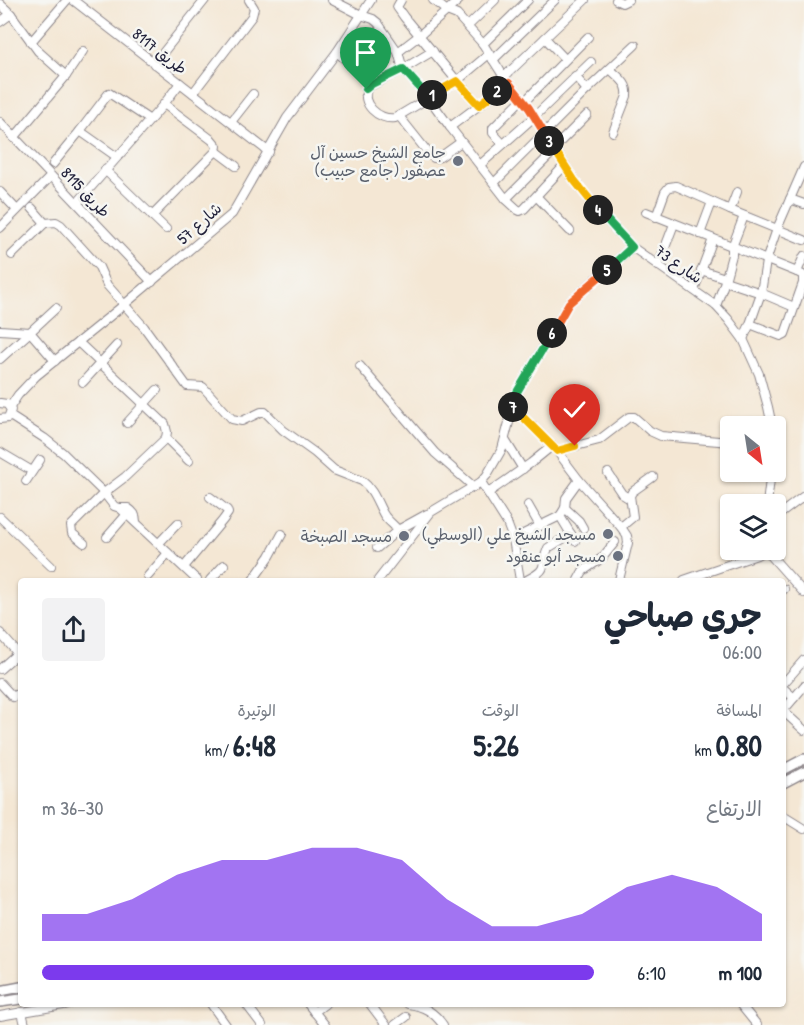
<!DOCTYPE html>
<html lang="ar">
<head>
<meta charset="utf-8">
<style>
  :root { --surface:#fff; --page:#f2f2f3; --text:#1f2937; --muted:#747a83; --accent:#7c3aed }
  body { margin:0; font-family:"Patrick Hand","Playpen Sans Arabic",sans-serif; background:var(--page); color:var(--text); direction:rtl; height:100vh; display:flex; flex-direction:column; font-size:22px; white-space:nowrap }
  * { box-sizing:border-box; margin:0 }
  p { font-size:20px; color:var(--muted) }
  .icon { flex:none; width:33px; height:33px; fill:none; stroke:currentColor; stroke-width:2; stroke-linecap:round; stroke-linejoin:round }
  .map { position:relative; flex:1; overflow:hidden; direction:ltr }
  .sheet { position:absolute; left:18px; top:578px; width:768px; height:429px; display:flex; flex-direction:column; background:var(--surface); border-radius:6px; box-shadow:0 2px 4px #0004; direction:rtl }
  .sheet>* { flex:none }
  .needle { width:39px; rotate:150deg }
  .controls { position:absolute; left:720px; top:416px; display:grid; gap:12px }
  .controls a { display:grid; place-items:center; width:66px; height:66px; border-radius:6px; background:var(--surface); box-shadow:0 2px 4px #0004; font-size:30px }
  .pin { position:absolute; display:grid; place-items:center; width:51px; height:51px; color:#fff; margin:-62px -26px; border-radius:50% 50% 50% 0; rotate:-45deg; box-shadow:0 0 6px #0007 }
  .pin .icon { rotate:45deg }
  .km { position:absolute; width:30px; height:30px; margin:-15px; border-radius:50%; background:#222; color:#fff; font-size:16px; line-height:30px; text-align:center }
  .round { display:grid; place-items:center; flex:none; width:63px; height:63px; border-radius:6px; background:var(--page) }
  .headline { display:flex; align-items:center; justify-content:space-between; height:102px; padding:0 24px }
  h1 { font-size:33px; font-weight:700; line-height:45px }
  .figures { display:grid; grid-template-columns:repeat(3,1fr); gap:9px; height:102px; padding:6px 24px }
  .figures div { display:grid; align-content:center }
  .figures b { font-size:30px; font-weight:700 }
  .figures small { font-size:16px; font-weight:400 }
  .figures p { font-size:16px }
  .chart { height:168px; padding:12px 24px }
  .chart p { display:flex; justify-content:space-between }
  .chart svg { width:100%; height:108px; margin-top:6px; fill:var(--accent); opacity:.7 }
  ul { padding:0 24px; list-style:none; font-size:20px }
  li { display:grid; grid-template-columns:96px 72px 1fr; align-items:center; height:45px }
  li i { height:15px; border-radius:8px; background:var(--accent) }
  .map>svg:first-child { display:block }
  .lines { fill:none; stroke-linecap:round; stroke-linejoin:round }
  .minor-casing { stroke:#8b8488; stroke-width:10 }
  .major-casing { stroke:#8b8488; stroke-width:12 }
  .minor { stroke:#fff; stroke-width:8 }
  .major { stroke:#fff; stroke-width:9 }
  .split-1-casing { stroke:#fff; stroke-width:12 }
  .split-2-casing { stroke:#fff; stroke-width:12 }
  .split-3-casing { stroke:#fff; stroke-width:12 }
  .split-4-casing { stroke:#fff; stroke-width:12 }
  .split-5-casing { stroke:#fff; stroke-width:12 }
  .split-6-casing { stroke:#fff; stroke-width:12 }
  .split-7-casing { stroke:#fff; stroke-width:12 }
  .split-8-casing { stroke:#fff; stroke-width:12 }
  .split-1 { stroke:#22a559; stroke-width:8 }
  .split-2 { stroke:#f5b400; stroke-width:8 }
  .split-3 { stroke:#f0652b; stroke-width:8 }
  .split-4 { stroke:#f5b400; stroke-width:8 }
  .split-5 { stroke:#22a559; stroke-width:8 }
  .split-6 { stroke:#f0652b; stroke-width:8 }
  .split-7 { stroke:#22a559; stroke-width:8 }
  .split-8 { stroke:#f5b400; stroke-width:8 }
  .worship-dot { fill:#6b7280; stroke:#f6f6f2; stroke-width:2 }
  .labels { text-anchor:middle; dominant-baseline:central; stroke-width:5; stroke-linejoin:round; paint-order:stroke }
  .street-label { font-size:16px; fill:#22223b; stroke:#f6f6f2 }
  .worship-label { font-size:16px; fill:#5b616d; stroke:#f6f6f2; text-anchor:end }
</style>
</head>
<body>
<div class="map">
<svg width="804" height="1025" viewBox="0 0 804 1025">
  <rect width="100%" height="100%" fill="#f6f6f2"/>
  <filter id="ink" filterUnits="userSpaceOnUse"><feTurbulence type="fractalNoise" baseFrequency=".0167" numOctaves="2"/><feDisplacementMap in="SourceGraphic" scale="12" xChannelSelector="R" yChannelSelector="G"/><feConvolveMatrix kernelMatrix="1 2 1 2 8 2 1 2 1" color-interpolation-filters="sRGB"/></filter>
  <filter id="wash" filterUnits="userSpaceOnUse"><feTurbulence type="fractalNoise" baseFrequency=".008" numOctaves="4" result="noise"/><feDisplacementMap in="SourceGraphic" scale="24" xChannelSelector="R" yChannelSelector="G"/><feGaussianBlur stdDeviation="1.35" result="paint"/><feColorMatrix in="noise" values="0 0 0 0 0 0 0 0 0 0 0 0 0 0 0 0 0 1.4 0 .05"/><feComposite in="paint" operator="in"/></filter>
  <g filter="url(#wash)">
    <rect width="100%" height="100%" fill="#f4e7d4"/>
  </g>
  <g filter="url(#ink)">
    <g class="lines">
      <g class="minor-casing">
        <g id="minor">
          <path d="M73 0 269 152"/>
          <path d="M332 0 361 15 373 19 378 23 398 52 403 69 428 97 450 127 506 199 518 210 520 211 524 209 565 165"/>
          <path d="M401 0 397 7 404 17 457 81 479 105"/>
          <path d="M433 0 447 11 457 15 483 44 504 77 529 108 574 180 602 215 632 247 716 306 728 319 743 339 759 374 768 407 772 426"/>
          <path d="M616 0 622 3 628 0"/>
          <path d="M0 4 11 14 38 51 66 76"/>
          <path d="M0 22 11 14"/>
          <path d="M468 26 495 0"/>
          <path d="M545 38 565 59"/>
          <path d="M31 42 67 0"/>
          <path d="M483 44 528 0"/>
          <path d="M433 51 403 69 368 87C359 103 379 121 395 118L457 81 489 54"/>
          <path d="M337 52 372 84"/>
          <path d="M398 52 420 35 459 0"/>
          <path d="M493 60 555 0"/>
          <path d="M154 64 205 0"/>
          <path d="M610 69C618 77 629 83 627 96L613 132"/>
          <path d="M575 76 587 90"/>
          <path d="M504 77 585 0"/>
          <path d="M193 93 252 16 254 8 249 0"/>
          <path d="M524 102 588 37"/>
          <path d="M399 116 430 155 434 158 440 157 461 142"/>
          <path d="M0 122 152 282"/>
          <path d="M231 122 253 94"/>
          <path d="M450 127 509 83"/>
          <path d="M80 131 117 157"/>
          <path d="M14 138 66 76 83 51"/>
          <path d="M503 144 493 133V128L522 99"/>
          <path d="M554 148 587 115"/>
          <path d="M216 151 236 166"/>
          <path d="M53 164 80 131 109 93 150 120"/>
          <path d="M480 165 534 117 591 62"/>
          <path d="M105 170 166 229"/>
          <path d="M494 183 587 90 635 45"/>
          <path d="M0 192 17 210"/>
          <path d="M537 197 570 231"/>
          <path d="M506 199 555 150"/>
          <path d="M790 199 804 204"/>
          <path d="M78 202 164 104 180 83"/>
          <path d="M32 208 45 223"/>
          <path d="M730 210 737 192"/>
          <path d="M646 212 797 272"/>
          <path d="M152 216 216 151 217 146 212 140 164 104"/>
          <path d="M656 217 665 192 669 187 676 186 730 210 804 240"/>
          <path d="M45 223 56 222 61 225 99 267 107 285 144 327 187 386 203 387 232 419 242 421 261 412H265L283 430 315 453 334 470 362 481C374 490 377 503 384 515 388 521 394 525 398 530"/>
          <path d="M0 228 51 176"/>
          <path d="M700 234 712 202"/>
          <path d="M12 255 45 223"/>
          <path d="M658 266 674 224"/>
          <path d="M701 270 725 278"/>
          <path d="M725 281 761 293 794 307"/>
          <path d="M694 290 713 239"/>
          <path d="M716 306 725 281 732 255V247L744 216"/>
          <path d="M750 324 781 336 785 334 803 283V275L797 272 804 256"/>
          <path d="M0 330 30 332 0 359"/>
          <path d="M743 339 750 324 761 293 766 261 777 229 804 167"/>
          <path d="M78 342 165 424 167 432 166 438 125 477 104 493 71 526 72 533 84 543"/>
          <path d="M55 361 30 332 56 308"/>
          <path d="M360 366 435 453 474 487"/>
          <path d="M83 382 117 345"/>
          <path d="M0 403 7 404 11 410 8 418 0 419"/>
          <path d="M10 407 18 395 36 376 125 304 232 214 287 118 337 52 371 0"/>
          <path d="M513 407 557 451 579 480 621 527 627 536 628 543 619 580"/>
          <path d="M10 416 44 438 63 453 104 493 114 506 120 508 197 580"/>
          <path d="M127 423 157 390"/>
          <path d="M166 438 189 461"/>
          <path d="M505 440 523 469"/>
          <path d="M557 451 599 440 629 417H634L650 431 661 436 730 442"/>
          <path d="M0 452 32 471"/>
          <path d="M608 473 622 494 630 499"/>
          <path d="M26 481 40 460"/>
          <path d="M481 482 507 523 513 539 520 580"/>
          <path d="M488 493 531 463 552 446"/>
          <path d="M767 504 771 471"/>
          <path d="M528 505 540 526"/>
          <path d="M120 508H128C134 512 136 515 136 522"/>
          <path d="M565 508 579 521 583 528"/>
          <path d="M560 516 565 508 566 498 579 480"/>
          <path d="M560 516 575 541"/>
          <path d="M0 517 51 566"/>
          <path d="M776 517 804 496"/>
          <path d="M621 527 633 517 630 496 632 492 653 477"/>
          <path d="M107 537 127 514"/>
          <path d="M513 539 560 516"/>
          <path d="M159 543 178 523"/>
          <path d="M377 548 398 530 427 514"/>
          <path d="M765 549 804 593"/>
          <path d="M184 567 223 520 228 513 227 510 210 497"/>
          <path d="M148 576 168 553"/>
          <path d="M210 580 224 565"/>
          <path d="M253 580 270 556 282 534"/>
          <path d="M378 580 431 512 481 482 487 475 502 449 517 392 569 303 632 247"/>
          <path d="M527 580C551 567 539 568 548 548L571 534"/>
          <path d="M578 580 583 571 602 558 615 542"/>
          <path d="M684 580 757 555 766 550"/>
          <path d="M783 590 784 589"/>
          <path d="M0 633 21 657"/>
          <path d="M0 669 20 651"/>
          <path d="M0 683 13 697 21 692"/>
          <path d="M783 684 804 660"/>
          <path d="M783 688 794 698 783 711"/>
          <path d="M794 698 804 686"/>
          <path d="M783 711 804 730"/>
          <path d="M783 816 804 829"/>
          <path d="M211 1004 226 1025"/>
          <path d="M246 1004 262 1025"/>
          <path d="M308 1004 325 1025"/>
          <path d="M370 1004 386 1025"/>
          <path d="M408 1004C424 1006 434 1012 443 1025"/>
          <path d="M740 1004 757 1025"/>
          <path d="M22 1012 25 1025"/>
          <path d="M314 1012 325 1004"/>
          <path d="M0 1016 69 1004"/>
          <path d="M395 1025 406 1017"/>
        </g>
      </g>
      <g class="major-casing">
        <g id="major">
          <path d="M783 770 804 759"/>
          <path d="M783 783 804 772"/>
          <path d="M0 991 21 987"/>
          <path d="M0 1002 21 999"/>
        </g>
      </g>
      <use href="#minor" class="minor"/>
      <use href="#major" class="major"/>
    </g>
  </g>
  <g class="lines" filter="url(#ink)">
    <g class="split-1-casing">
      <path id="split-1" d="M366 89 372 84 403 69 428 97 432 95"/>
    </g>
    <g class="split-2-casing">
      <path id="split-2" d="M432 95 457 81 479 105 497 91"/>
    </g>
    <g class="split-3-casing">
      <path id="split-3" d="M497 91 509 83 529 108 549 141"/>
    </g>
    <g class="split-4-casing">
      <path id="split-4" d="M549 141 574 180 598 210"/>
    </g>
    <g class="split-5-casing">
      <path id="split-5" d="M598 210 632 247 607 270"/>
    </g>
    <g class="split-6-casing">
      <path id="split-6" d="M552 333 569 303 607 270"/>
    </g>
    <g class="split-7-casing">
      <path id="split-7" d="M513 407 517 392 552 333"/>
    </g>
    <g class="split-8-casing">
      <path id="split-8" d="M513 407 557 451 575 446"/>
    </g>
    <use href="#split-1" class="split-1"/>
    <use href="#split-2" class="split-2"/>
    <use href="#split-3" class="split-3"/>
    <use href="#split-4" class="split-4"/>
    <use href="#split-5" class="split-5"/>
    <use href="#split-6" class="split-6"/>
    <use href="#split-7" class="split-7"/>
    <use href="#split-8" class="split-8"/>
  </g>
  <g class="worship-dot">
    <circle cx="458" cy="161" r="6"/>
    <circle cx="608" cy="534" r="6"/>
    <circle cx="404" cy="536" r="6"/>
    <circle cx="618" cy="556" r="6"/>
  </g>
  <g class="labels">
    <g class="street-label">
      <text transform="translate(160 51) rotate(38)">طريق 8117</text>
      <text transform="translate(86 192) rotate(46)">طريق 8115</text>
      <text transform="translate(199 223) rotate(-42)">شارع 57</text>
      <text transform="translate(679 264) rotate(35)">شارع 73</text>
    </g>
    <g class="worship-label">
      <text x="446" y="152">جامع الشيخ حسين آل<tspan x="446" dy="18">عصفور (جامع حبيب)</tspan></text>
      <text x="596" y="534">مسجد الشيخ علي (الوسطي)</text>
      <text x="392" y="536">مسجد الصبخة</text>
      <text x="606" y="556">مسجد أبو عنقود</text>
    </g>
  </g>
</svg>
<div class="controls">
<a><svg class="needle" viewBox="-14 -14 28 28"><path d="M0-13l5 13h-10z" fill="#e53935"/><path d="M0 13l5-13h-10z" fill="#747a83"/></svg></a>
<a><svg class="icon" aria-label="layers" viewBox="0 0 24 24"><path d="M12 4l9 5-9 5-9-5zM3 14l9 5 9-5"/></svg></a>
</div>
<div class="pin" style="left:366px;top:89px;background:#1e9e55"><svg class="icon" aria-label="arrive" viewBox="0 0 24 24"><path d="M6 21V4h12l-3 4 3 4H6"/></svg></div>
<div class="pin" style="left:575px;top:446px;background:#d93025"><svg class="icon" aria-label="check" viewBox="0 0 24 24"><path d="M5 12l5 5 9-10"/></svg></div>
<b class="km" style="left:432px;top:95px">1</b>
<b class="km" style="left:497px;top:91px">2</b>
<b class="km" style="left:549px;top:141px">3</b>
<b class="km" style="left:598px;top:210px">4</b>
<b class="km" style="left:607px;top:270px">5</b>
<b class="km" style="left:552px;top:333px">6</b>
<b class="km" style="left:513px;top:407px">7</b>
<section class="sheet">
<div class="headline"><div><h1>جري صباحي</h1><p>06:00</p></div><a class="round"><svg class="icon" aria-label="share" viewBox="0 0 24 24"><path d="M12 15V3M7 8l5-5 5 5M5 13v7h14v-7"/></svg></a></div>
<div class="figures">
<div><p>المسافة</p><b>0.80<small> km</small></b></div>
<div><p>الوقت</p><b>5:26</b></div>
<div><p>الوتيرة</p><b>6:48<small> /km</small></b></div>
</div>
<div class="chart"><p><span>الارتفاع</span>30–36 m</p>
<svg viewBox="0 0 160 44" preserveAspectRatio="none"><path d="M0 44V33L10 33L20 27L30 17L40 11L50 11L60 6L70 6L80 11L90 27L100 38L110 38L120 33L130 22L140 17L150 22L160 33V44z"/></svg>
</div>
<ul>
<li><b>100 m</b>6:10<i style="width:100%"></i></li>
</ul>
</section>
</div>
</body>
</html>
